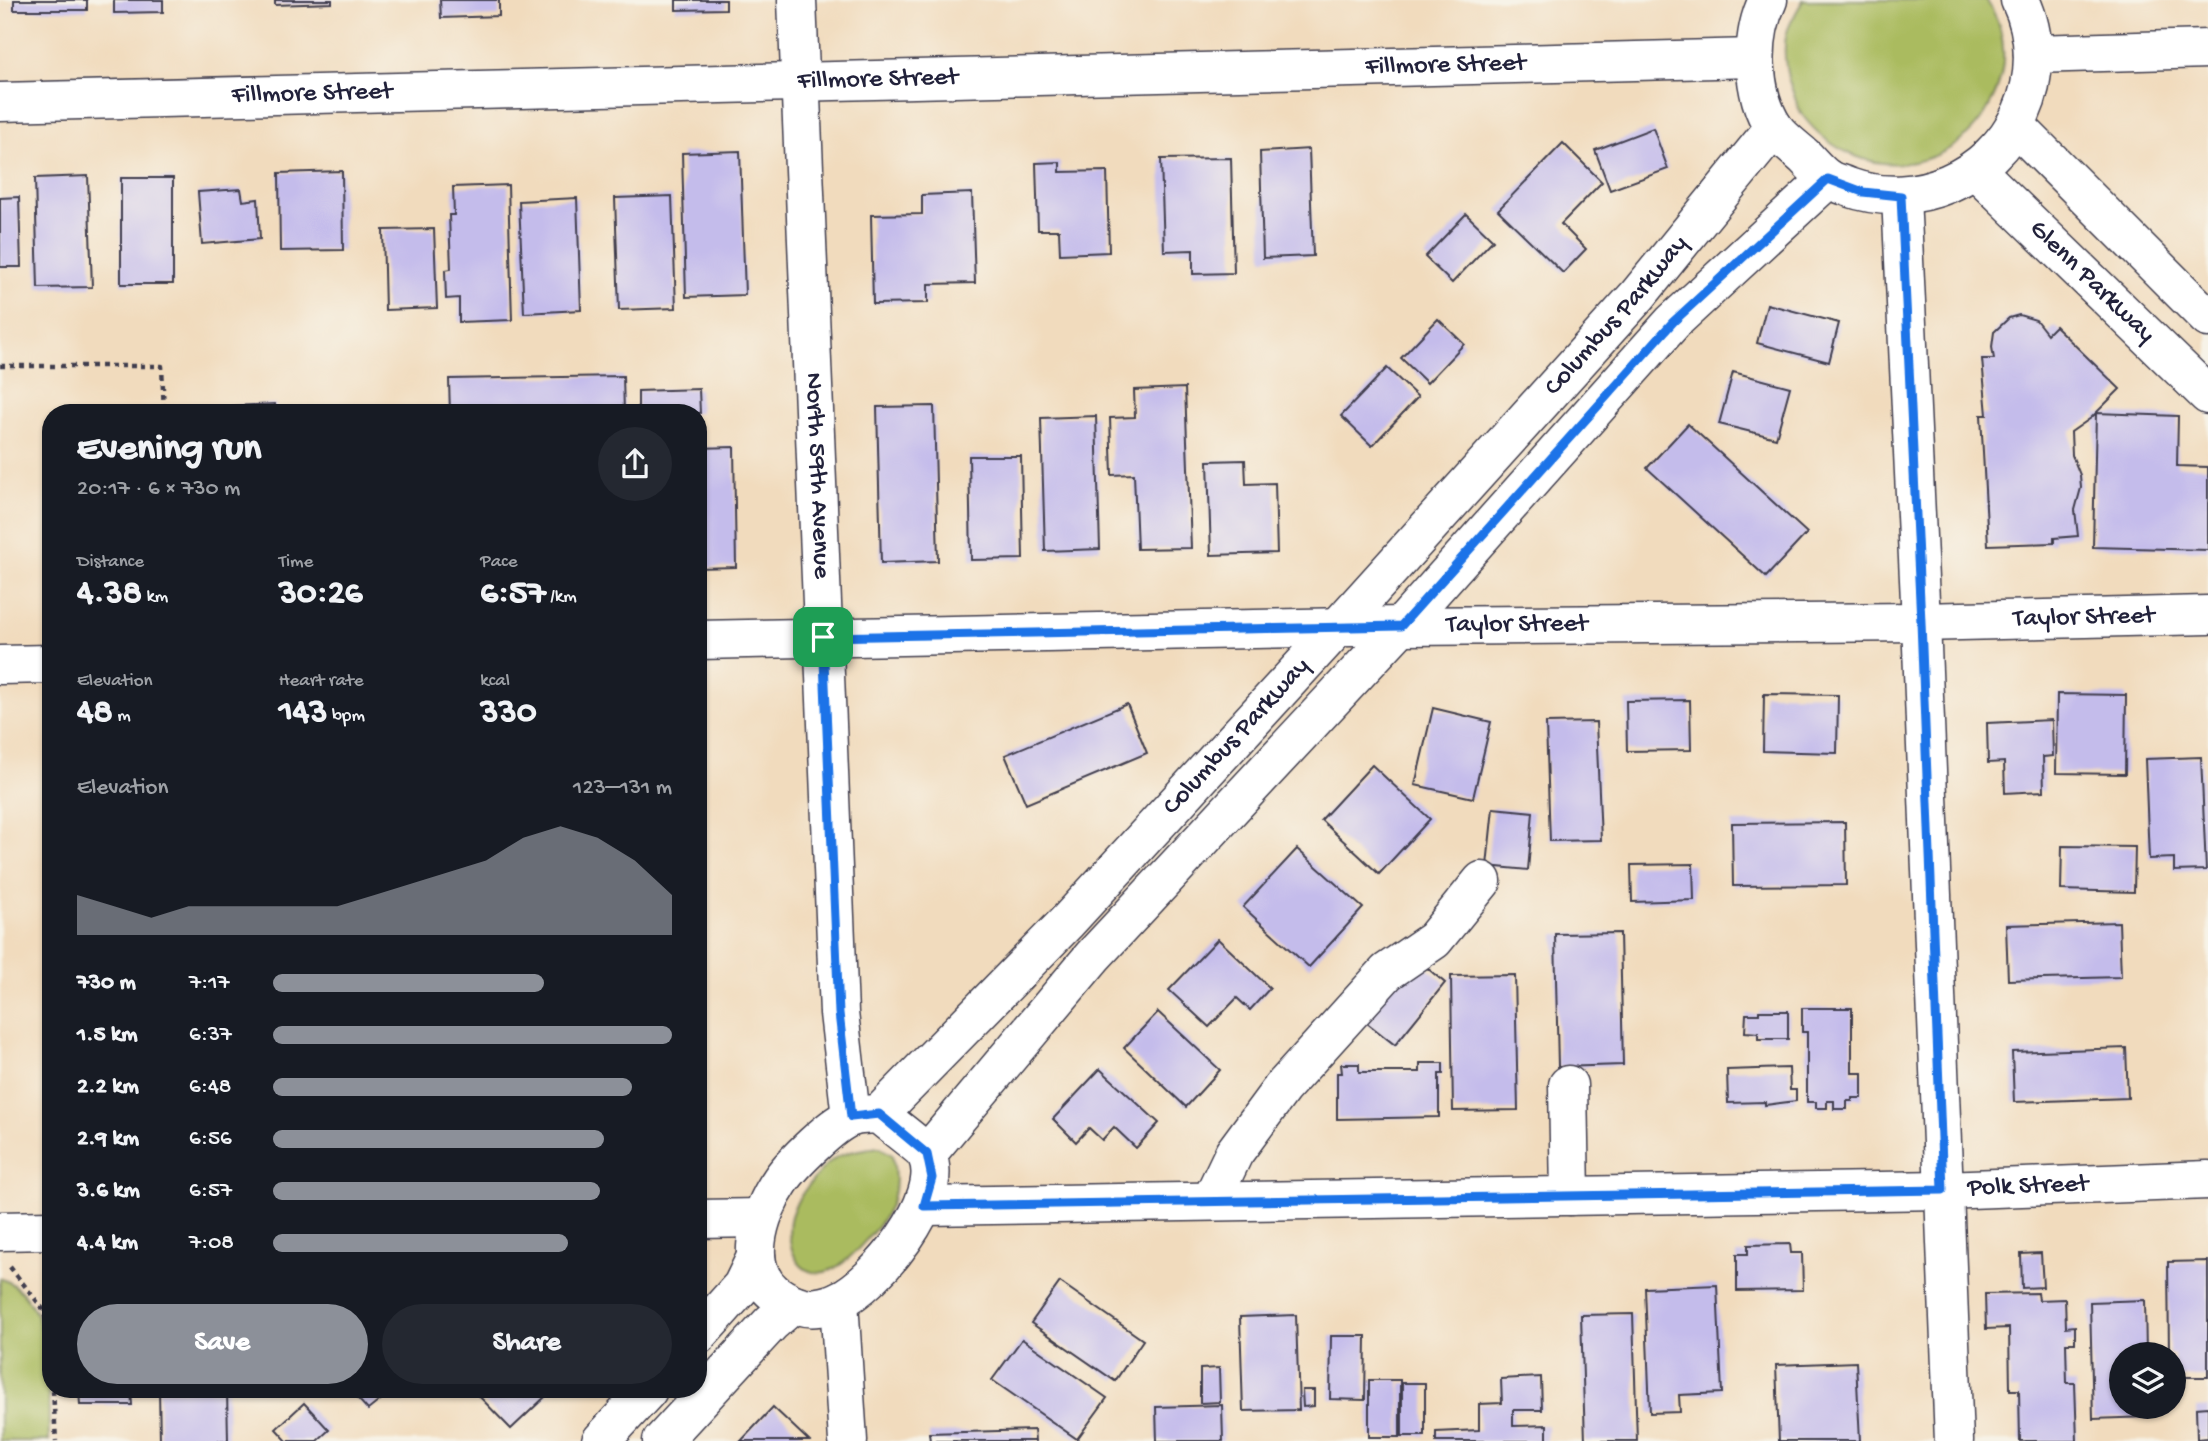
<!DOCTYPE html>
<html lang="en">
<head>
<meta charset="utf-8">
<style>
  :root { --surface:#171b24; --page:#242831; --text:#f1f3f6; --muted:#9ea1a6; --accent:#8c9099 }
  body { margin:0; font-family:"Gochi Hand",sans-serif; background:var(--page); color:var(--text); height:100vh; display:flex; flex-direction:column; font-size:26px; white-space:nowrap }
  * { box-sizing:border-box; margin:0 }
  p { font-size:23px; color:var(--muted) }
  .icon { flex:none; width:38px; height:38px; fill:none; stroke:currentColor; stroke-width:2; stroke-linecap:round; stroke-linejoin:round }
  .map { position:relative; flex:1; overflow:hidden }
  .sheet { position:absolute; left:42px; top:404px; width:665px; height:994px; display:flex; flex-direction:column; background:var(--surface); border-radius:28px; box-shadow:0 2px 5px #0004 }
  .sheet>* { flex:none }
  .buttons { position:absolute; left:2109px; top:1342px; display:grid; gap:14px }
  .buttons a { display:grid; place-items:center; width:77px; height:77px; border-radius:50%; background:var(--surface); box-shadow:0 2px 5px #0004; font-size:35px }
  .pin { position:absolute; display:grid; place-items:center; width:60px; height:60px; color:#fff; margin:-30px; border-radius:14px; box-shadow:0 4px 10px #0006 }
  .round { display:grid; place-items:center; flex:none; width:74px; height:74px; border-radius:37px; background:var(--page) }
  .headline { display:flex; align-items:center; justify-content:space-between; height:119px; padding:0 35px }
  h1 { font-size:38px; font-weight:800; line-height:52px }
  .stats { display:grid; grid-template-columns:repeat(3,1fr); gap:10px; height:119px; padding:7px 35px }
  .stats div { display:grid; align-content:center }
  .stats b { font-size:35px; font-weight:800 }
  .stats small { font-size:19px; font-weight:400 }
  .stats p { font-size:19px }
  .chart { height:196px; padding:14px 35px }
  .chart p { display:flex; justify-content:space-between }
  .chart svg { width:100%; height:126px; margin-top:7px; fill:var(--accent); opacity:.7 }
  .cta { display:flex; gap:14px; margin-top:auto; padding:14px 35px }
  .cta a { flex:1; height:80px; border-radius:42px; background:var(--accent); color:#fff; font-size:28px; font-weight:800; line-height:80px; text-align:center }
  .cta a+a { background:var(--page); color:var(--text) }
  ul { padding:0 35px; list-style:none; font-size:23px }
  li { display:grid; grid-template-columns:112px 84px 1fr; align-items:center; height:52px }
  li i { height:18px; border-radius:9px; background:var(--accent) }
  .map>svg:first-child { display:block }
  .green { fill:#aabb5f; stroke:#666e4d; stroke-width:2 }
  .building { fill:#c4bceb }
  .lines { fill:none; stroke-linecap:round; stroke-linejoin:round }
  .minor-casing { stroke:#413e4e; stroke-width:41 }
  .path { stroke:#413e4e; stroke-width:4.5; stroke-dasharray:5 5; stroke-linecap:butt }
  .minor { stroke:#fff; stroke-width:38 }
  .route-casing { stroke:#fff; stroke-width:14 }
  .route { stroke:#1a73e8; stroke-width:9 }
  .labels { text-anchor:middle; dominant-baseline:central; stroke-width:5; stroke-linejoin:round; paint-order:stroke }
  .street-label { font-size:26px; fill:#22223b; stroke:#f7f3e8 }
</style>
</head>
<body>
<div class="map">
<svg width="2208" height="1441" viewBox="0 0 2208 1441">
  <rect width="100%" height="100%" fill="#f7f3e8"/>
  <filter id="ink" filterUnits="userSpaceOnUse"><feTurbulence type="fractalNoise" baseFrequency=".0143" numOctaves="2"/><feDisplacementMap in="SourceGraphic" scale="14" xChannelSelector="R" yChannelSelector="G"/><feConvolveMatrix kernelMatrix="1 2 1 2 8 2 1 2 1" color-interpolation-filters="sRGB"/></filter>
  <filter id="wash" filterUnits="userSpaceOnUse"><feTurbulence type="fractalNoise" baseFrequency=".00686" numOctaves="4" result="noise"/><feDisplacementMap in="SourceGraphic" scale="28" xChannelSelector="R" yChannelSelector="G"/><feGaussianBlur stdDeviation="1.57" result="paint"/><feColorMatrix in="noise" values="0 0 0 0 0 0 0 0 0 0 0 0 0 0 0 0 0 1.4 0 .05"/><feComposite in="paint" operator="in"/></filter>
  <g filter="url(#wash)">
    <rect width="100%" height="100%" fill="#f1dbbd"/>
    <g class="green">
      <path d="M1803 0H1986C2004 24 2008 58 1998 86 1968 175 1861 191 1803 116 1797 108 1795 96 1791 87 1785 70 1782 46 1788 29 1792 19 1798 9 1803 0Z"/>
      <path d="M879 1147 892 1155C900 1190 892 1212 868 1238 858 1249 845 1264 831 1270 797 1284 784 1242 791 1216 795 1202 805 1189 814 1179 820 1171 828 1162 837 1157 851 1150 864 1149 879 1147Z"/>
      <path d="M0 1278C58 1300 47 1390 49 1441H0Z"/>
    </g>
    <g id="blocks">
      <g class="building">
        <rect x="14" y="0" width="73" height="10"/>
        <path d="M114 0H163V12L114 13Z"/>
        <path d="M275 0H332V3L275 5Z"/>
        <path d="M440 0H499V16L441 18Z"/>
        <path d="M676 0H726V9L676 10Z"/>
        <path d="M1653 128 1668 169 1610 190 1595 150Z"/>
        <path d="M1563 143 1602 182 1561 224 1586 249 1563 273 1498 210Z"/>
        <path d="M1309 149 1313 256 1263 258 1260 152Z"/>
        <path d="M740 151 745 295 686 297 682 153Z"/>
        <path d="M1231 158 1234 273 1193 274V250L1164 251 1161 159Z"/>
        <path d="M1060 162V172L1107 171 1109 252 1060 254 1059 230H1038L1036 163Z"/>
        <path d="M342 171 343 250 280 251 279 173Z"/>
        <path d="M88 176 92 287 38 288 35 178Z"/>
        <rect x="121" y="178" width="52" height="106"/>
        <path d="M508 185 512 320 459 322V298L446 299 445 270 451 269 449 215H454L453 187Z"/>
        <path d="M241 189 243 201 258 199 260 239 202 244 198 192Z"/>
        <path d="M972 193 975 283 928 284V303L873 304 871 215 922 214V195Z"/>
        <path d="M672 196 676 308 619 310 615 198Z"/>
        <path d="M19 197 21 267H0V198Z"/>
        <path d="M577 198 581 310 524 313 519 201Z"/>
        <path d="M1466 214 1493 240 1452 283 1425 257Z"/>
        <path d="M434 229 437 308 385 310 383 230Z"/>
        <path d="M1767 304 1839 323 1829 362 1757 343Z"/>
        <path d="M2019 315 2036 320 2047 334 2055 326 2120 389 2091 418 2071 432 2072 455 2080 475 2081 488 2075 510 2078 536 2054 538V543L1988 545 1981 415H1987L1982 359H1994L1992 347 1994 332 2009 318Z"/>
        <path d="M1438 319 1464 344 1427 383 1401 358Z"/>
        <path d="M1387 368 1418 397 1372 446 1341 416Z"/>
        <path d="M1733 372 1790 387 1776 438 1719 424Z"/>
        <path d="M623 376 624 413H450L449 379Z"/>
        <path d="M1185 388 1191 548 1137 549 1134 474 1112 475 1110 418 1135 417 1134 390Z"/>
        <path d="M699 389 700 413H638V391Z"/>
        <path d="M275 404 276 413H234L233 406Z"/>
        <path d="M934 406 938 561 881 563 877 407Z"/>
        <path d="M2096 413 2178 416 2177 466 2208 467V550L2093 547Z"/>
        <path d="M1096 416 1100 549 1045 551 1041 418Z"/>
        <path d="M1688 424 1807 533 1766 577 1647 468Z"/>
        <path d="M734 447 736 567 698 568V448Z"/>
        <path d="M969 456H1021L1023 559 971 560Z"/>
        <path d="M1245 460 1246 484 1275 483 1277 553 1211 555 1208 461Z"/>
        <path d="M1764 694 1838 695 1837 753 1763 751Z"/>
        <path d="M2057 694 2126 695 2125 774 2056 773Z"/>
        <path d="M1690 700 1691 750 1627 751 1626 701Z"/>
        <path d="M1127 704 1147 753 1026 804 1005 755Z"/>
        <path d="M1433 708 1491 722 1473 798 1415 785Z"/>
        <path d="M2052 720 2053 756 2043 757 2044 791 2005 793 2004 762 1988 763 1987 723Z"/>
        <path d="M1596 722 1601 840 1550 841 1546 723Z"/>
        <path d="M2201 757 2206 870 2174 871V858L2149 859 2145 759Z"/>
        <path d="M1372 765 1430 819 1379 874 1321 820Z"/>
        <path d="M1493 808 1533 812 1528 870 1487 866Z"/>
        <path d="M1845 822 1846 885 1733 886 1732 823Z"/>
        <path d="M2062 846 2135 847 2134 892 2061 890Z"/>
        <path d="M1297 849 1363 908 1309 967 1243 907Z"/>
        <path d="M1693 864 1694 900 1632 902 1631 865Z"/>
        <path d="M2119 922 2121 977 2008 980 2006 925Z"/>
        <path d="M1620 933 1623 1065 1558 1067 1555 934Z"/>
        <path d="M1218 939 1270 988 1250 1010 1237 998 1209 1027 1169 990Z"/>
        <path d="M1414 957 1445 983 1395 1045 1362 1019Z"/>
        <path d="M1515 975 1518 1110 1453 1111 1451 976Z"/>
        <path d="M1802 1008H1852V1073H1862V1098H1852V1101H1847V1109H1834V1101H1827V1108H1816V1102H1807V1032H1802Z"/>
        <path d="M1759 1011H1788V1039H1758V1033L1745 1032 1746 1014H1759Z"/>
        <path d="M1158 1012 1220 1070 1186 1107 1124 1048Z"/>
        <path d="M2126 1048 2128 1098 2014 1102 2012 1052Z"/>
        <path d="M1420 1063H1443V1074H1439V1117L1337 1119V1073H1342L1341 1064H1359V1072H1420Z"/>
        <path d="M1789 1068 1790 1090H1796V1101L1765 1105V1102L1728 1103 1727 1070Z"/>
        <path d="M1100 1069 1159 1123 1136 1148 1114 1127 1102 1140 1089 1128 1076 1142 1053 1119Z"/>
        <path d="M1790 1244 1791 1253H1802L1803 1290 1737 1291V1254H1748V1245Z"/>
        <path d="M2041 1253 2043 1287 2022 1288 2021 1254Z"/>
        <path d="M2208 1261V1377H2174V1354H2169L2168 1262Z"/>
        <path d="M1060 1282 1143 1340 1115 1381 1031 1323Z"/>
        <path d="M1717 1285 1722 1393 1679 1395 1680 1412 1650 1413 1645 1288Z"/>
        <path d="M2038 1293 2039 1300 2065 1299 2066 1327 2075 1326V1343H2066L2067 1383H2075L2077 1441H2020L2019 1390H2010L2009 1328 1986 1329 1985 1294Z"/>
        <path d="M2145 1300 2146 1354H2121V1407H2148V1417L2093 1419 2090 1302Z"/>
        <path d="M1633 1314 1637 1441H1585L1581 1315Z"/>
        <path d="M1296 1315 1299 1410 1243 1411 1240 1317Z"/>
        <path d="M1331 1336H1366L1365 1400 1330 1399Z"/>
        <path d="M1022 1339 1107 1398 1077 1439 992 1380Z"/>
        <path d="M1856 1362 1860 1441H1779L1776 1365Z"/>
        <path d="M1219 1368 1220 1402 1200 1403V1369Z"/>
        <path d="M1541 1377 1542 1410H1513V1426L1547 1425V1441H1436V1432L1479 1430V1404L1502 1403 1501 1379Z"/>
        <rect x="1369" y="1380" width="31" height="57"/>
        <rect x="1402" y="1383" width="23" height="53"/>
        <path d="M79 1390H131L132 1405H80Z"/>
        <path d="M159 1390H227L228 1441H160Z"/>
        <path d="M350 1390H393L368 1410Z"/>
        <path d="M473 1390H541L547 1395 511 1429Z"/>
        <path d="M1302 1390H1314V1406L1303 1407Z"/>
        <path d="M304 1403 329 1430 317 1441H287L276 1429Z"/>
        <path d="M1222 1405 1223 1441H1157L1156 1407Z"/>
        <path d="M773 1407 809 1441H741Z"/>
        <path d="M2208 1407V1438L2197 1439 2196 1408Z"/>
        <path d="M1034 1430 1035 1441H930L929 1433Z"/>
      </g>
    </g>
  </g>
  <g filter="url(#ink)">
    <use href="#blocks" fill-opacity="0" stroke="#413e4e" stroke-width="2"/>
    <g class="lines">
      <g class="minor-casing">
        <g id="minor">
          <path id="s1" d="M797 0 839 1013 851 1117"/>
          <path d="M1768 0C1750 36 1751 93 1774 128 1782 139 1795 148 1805 157 1812 164 1820 174 1828 179 1834 183 1842 184 1848 187 1915 211 1991 178 2021 113 2037 78 2037 35 2020 0"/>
          <path d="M2033 54 2208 49"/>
          <path id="s2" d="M0 102 1755 58"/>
          <path d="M2015 125 2208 318"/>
          <path id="s3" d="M1976 170 2208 395"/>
          <path d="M1901 196 1921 622 1954 1441"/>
          <path id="s4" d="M698 640 1401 626 1921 622 2208 615"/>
          <path d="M0 665 51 664"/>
          <path d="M1568 1085 1570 1196"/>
          <path id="s5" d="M879 1114 1067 922 1338 627 1638 295 1774 128"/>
          <path d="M879 1114C888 1123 923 1147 927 1156 947 1198 875 1285 838 1301 832 1304 824 1306 818 1307 806 1309 792 1304 782 1298 738 1274 758 1213 781 1180 792 1164 834 1122 852 1117 860 1114 870 1115 879 1114Z"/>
          <path d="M927 1154 1093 956 1401 626 1673 322 1828 179"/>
          <path d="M1211 1201 1234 1153 1282 1088 1387 972 1434 940 1482 881"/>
          <path id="s6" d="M924 1206 1943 1190 2208 1180"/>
          <path d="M698 1219 761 1218"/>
          <path d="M0 1231 51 1230"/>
          <path d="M839 1301 848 1441"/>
          <path d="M698 1335 742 1286 756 1257"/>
          <path d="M601 1441 648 1390"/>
          <path d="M662 1441 771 1323 793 1304"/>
        </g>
      </g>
      <g class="path">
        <path d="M0 366H162L164 413"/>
        <path d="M10 1267 43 1309 51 1338"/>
        <path d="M53 1390 56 1441"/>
      </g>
      <use href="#minor" class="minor"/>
    </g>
  </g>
  <g class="lines" filter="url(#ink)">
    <g class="route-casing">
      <path id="route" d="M1828 179 1863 192 1901 196 1921 622 1943 1190 924 1206 932 1178 927 1154 879 1114 851 1117 839 1013 823 637 1401 626 1673 322Z"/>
    </g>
    <use href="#route" class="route"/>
  </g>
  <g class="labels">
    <g class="street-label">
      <text stroke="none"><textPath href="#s2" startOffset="1446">Fillmore Street</textPath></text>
      <text stroke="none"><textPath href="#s2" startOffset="878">Fillmore Street</textPath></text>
      <text stroke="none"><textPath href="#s2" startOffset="312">Fillmore Street</textPath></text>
      <text stroke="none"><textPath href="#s3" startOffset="161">Glenn Parkway</textPath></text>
      <text stroke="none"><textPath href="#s5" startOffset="1087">Columbus Parkway</textPath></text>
      <text stroke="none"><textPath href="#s1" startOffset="476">North 59th Avenue</textPath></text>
      <text stroke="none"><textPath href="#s4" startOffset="1386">Taylor Street</textPath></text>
      <text stroke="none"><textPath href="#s4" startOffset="819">Taylor Street</textPath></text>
      <text stroke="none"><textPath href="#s5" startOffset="520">Columbus Parkway</textPath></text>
      <text stroke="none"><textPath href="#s6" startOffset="1104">Polk Street</textPath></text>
    </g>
  </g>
</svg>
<div class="buttons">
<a><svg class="icon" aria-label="layers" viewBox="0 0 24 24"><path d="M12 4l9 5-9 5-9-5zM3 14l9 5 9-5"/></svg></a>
</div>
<div class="pin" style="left:823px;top:637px;background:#1e9e55"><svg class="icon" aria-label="arrive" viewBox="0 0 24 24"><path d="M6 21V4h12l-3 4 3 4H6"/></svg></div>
<section class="sheet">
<div class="headline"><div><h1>Evening run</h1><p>20:17 · 6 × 730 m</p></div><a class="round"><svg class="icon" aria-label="share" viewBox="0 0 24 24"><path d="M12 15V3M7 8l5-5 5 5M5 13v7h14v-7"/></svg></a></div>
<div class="stats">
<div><p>Distance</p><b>4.38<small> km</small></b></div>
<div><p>Time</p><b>30:26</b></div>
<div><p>Pace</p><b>6:57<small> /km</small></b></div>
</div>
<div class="stats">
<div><p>Elevation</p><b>48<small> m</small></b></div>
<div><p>Heart rate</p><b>143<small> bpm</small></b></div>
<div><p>kcal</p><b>330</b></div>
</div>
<div class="chart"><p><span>Elevation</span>123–131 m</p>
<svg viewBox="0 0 160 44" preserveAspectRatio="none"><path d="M0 44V30L10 34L20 38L30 34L40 34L50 34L60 34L70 34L80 30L90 26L100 22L110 18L120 10L130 6L140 10L150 18L160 30V44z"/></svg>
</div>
<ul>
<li><b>730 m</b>7:17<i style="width:68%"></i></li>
<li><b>1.5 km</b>6:37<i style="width:100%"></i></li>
<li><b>2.2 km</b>6:48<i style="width:90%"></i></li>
<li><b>2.9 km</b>6:56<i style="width:83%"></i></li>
<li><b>3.6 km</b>6:57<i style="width:82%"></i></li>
<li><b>4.4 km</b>7:08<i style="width:74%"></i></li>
</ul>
<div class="cta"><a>Save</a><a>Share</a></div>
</section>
</div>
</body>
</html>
